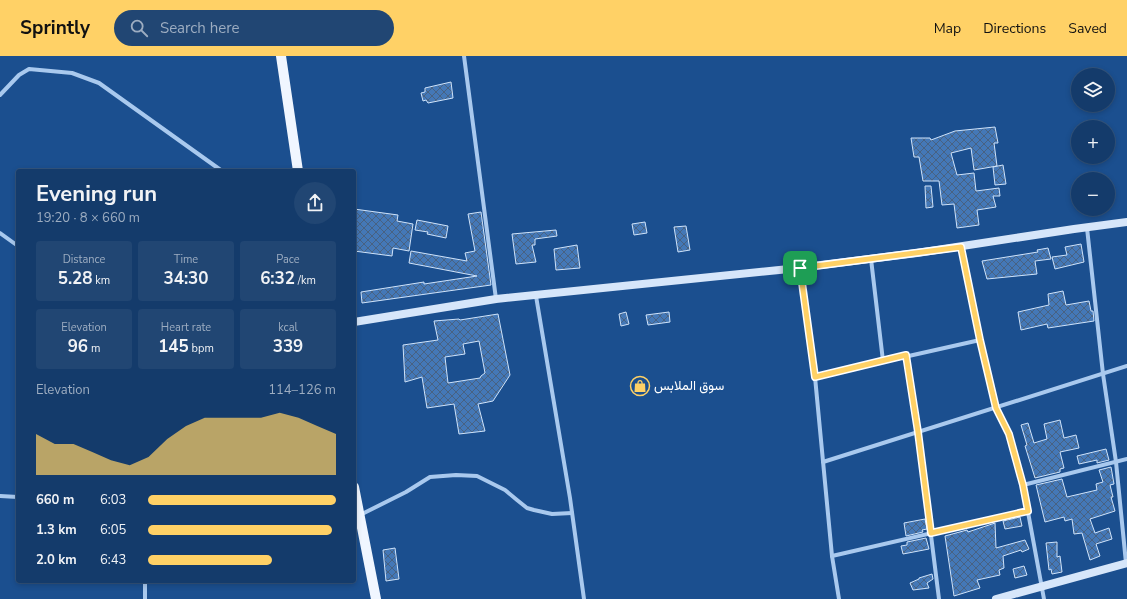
<!DOCTYPE html>
<html lang="en">
<head>
<meta charset="utf-8">
<style>
  :root { --surface:#143b6b; --page:#214673; --text:#f1f3f6; --muted:#9dadc1; --line:#33557e; --accent:#ffd166 }
  body { margin:0; font-family:"Nunito Sans",Vazirmatn,sans-serif; background:var(--page); color:var(--text); height:100vh; display:flex; flex-direction:column; font-size:15px; white-space:nowrap }
  * { box-sizing:border-box; margin:0 }
  p { font-size:13px; color:var(--muted) }
  .icon { flex:none; width:22px; height:22px; fill:none; stroke:currentColor; stroke-width:2; stroke-linecap:round; stroke-linejoin:round }
  .map { position:relative; flex:1; overflow:hidden }
  .details { position:absolute; left:16px; top:113px; width:340px; height:414px; display:flex; flex-direction:column; background:var(--surface); border-radius:4px; box-shadow:0 2px 6px #0003,0 0 0 1px var(--line) }
  .details>* { flex:none }
  .fabs { position:absolute; left:1071px; top:12px; display:grid; gap:8px }
  .fabs a { display:grid; place-items:center; width:44px; height:44px; border-radius:50%; background:var(--surface); box-shadow:0 2px 6px #0003,0 0 0 1px var(--line); font-size:20px }
  .pin { position:absolute; display:grid; place-items:center; width:34px; height:34px; color:#fff; margin:-17px; border-radius:8px; box-shadow:0 2px 6px #0006 }
  .round { display:grid; place-items:center; flex:none; width:42px; height:42px; border-radius:21px; background:var(--page) }
  .headline { display:flex; align-items:center; justify-content:space-between; height:68px; padding:0 20px }
  h1 { font-size:22px; font-weight:700; line-height:30px }
  .figures { display:grid; grid-template-columns:repeat(3,1fr); gap:6px; height:68px; padding:4px 20px }
  .figures div { display:grid; align-content:center; border-radius:4px; background:var(--page); text-align:center }
  .figures b { font-size:17px; font-weight:700 }
  .figures small { font-size:11px; font-weight:400 }
  .figures p { font-size:11px }
  .chart { height:112px; padding:8px 20px }
  .chart p { display:flex; justify-content:space-between }
  .chart svg { width:100%; height:72px; margin-top:4px; fill:var(--accent); opacity:.7 }
  ul { padding:0 20px; list-style:none; font-size:13px }
  li { display:grid; grid-template-columns:64px 48px 1fr; align-items:center; height:30px }
  li i { height:10px; border-radius:5px; background:var(--accent) }
  header { display:flex; align-items:center; gap:24px; box-sizing:border-box; height:56px; padding:0 20px; background:var(--accent); color:#111 }
  header strong { font-size:19px }
  nav { display:flex; gap:22px; margin-inline-start:auto; font-size:14px }
  .search { width:280px; height:36px; background:var(--page); display:flex; align-items:center; gap:10px; box-sizing:border-box; padding:0 14px; border-radius:22px; color:var(--muted); font-size:15px }
  .map>svg:first-child { display:block }
  .building { fill:url(#building-cross-hatch); stroke:#cfe3fa; fill-rule:evenodd }
  .lines { fill:none; stroke-linecap:round; stroke-linejoin:round }
  .street { stroke:#a9c9ee; stroke-width:4 }
  .secondary { stroke:#d6e6fa; stroke-width:8 }
  .primary { stroke:#f0f6ff; stroke-width:10 }
  .route-casing { stroke:#fff; stroke-width:8 }
  .route { stroke:#ffd166; stroke-width:5 }
  .labels { text-anchor:middle; dominant-baseline:central; stroke-width:3; stroke-linejoin:round; paint-order:stroke }
  .poi-label { font-size:13px; fill:#fff; stroke:#1b4f8f; text-anchor:start }
</style>
</head>
<body>
<header>
<strong>Sprintly</strong>
<div class="search"><svg class="icon" aria-label="search" viewBox="0 0 24 24"><circle cx="10" cy="10" r="6"/><path d="M15 15l6 6"/></svg>Search here</div>
<nav><a>Map</a><a>Directions</a><a>Saved</a></nav>
</header>
<div class="map">
<svg width="1127" height="543" viewBox="0 0 1127 543">
  <defs>
    <pattern id="building-cross-hatch" width="8" height="8" patternUnits="userSpaceOnUse"><rect width="8" height="8" fill="#4478b7"/><path d="M0 0l8 8M0 8l8-8" fill="none" stroke="#486282"/></pattern>
  </defs>
  <rect width="100%" height="100%" fill="#1b4f8f"/>
  <g class="building">
    <path d="M451 26 453 42 428 47 426 44 423 45 421 37 425 36V32Z"/>
    <path d="M995 71 998 87H994L997 110 974 114 971 92 951 97 957 119 974 117 976 135 999 132 1000 140H993L996 151 977 154 979 169 957 172 954 148 942 149 939 125H923L919 101H914L911 82H930L931 84 955 75Z"/>
    <path d="M1003 109 1006 128 995 129 993 111Z"/>
    <path d="M925 130H931L933 151 926 152Z"/>
    <path d="M354 153 398 159 397 165 413 168 409 195 393 192 392 200 354 195Z"/>
    <path d="M481 156 491 229 362 247 361 236 424 226V228L477 220 409 207 411 195 467 205 465 197 475 195 468 158Z"/>
    <path d="M417 164 448 170 446 182 427 178 428 176 415 174Z"/>
    <path d="M645 166 647 177 634 179 632 168Z"/>
    <path d="M686 170 690 194 678 196 674 171Z"/>
    <path d="M556 174 557 180 535 183V189H532L536 206 516 208 512 178Z"/>
    <path d="M1081 188 1084 206 1055 213 1052 201 1067 199 1065 191Z"/>
    <path d="M577 189 580 212 556 214 554 193Z"/>
    <path d="M1048 192 1051 203 1035 205 1037 218 987 223 982 205 1038 196 1037 194Z"/>
    <path d="M1063 235 1066 249 1089 245 1091 255H1093L1094 265 1048 272 1047 268 1021 274 1018 256 1049 249 1048 238Z"/>
    <path d="M626 256 629 268 621 270 619 258Z"/>
    <path d="M669 256 670 266 648 269 646 259Z"/>
    <path d="M498 258 510 319 493 345 478 348 485 375 459 378 454 348 427 352 422 321 405 326 403 289 438 284 434 265 459 263 460 264ZM479 285 485 317 481 320 480 322 448 327 445 301 465 298 463 288Z"/>
    <path d="M1060 364 1064 382 1076 379 1079 392 1060 396 1064 412 1060 413V416L1035 422 1025 390 1027 389 1021 369 1028 367 1034 387 1047 383 1044 368Z"/>
    <path d="M1106 393 1109 404 1097 407V404L1079 408 1077 400Z"/>
    <path d="M1111 411 1114 428 1110 429 1113 441H1111L1115 455 1090 463 1095 477 1109 472 1112 483 1096 488 1100 500 1090 504 1082 477 1074 478 1072 463 1065 465 1064 461 1045 466 1036 429 1062 423 1067 441 1097 434 1096 428 1103 426 1099 414Z"/>
    <path d="M1020 461 1022 470 1005 473 1003 465Z"/>
    <path d="M925 463 927 473 922 474 923 476 906 480 904 467Z"/>
    <path d="M995 467 996 492 1025 484 1029 493 1022 496 1021 494 1003 500 1004 512 999 514 1000 519 977 524 980 532 954 540 945 480 967 474 968 476Z"/>
    <path d="M926 482 929 493 903 498 901 490 907 489V486Z"/>
    <path d="M1057 486V501L1060 500 1062 516 1052 518 1051 513 1049 514 1046 487Z"/>
    <path d="M395 492 399 523 386 525 383 494Z"/>
    <path d="M1024 510 1027 519 1015 522 1013 513Z"/>
    <path d="M932 518 933 523 927 527 929 532 913 534 910 527 919 523V522Z"/>
  </g>
  <g class="lines">
    <g class="street">
      <path d="M464 0 496 243"/>
      <path d="M0 39 19 19 29 13 72 17 99 27 222 115"/>
      <path d="M1087 172 1103 318 1116 406 1126 507"/>
      <path d="M0 177 18 190"/>
      <path d="M961 191 980 284 997 352 1009 378 1023 429 1044 543"/>
      <path d="M871 203 883 305"/>
      <path d="M800 212 815 321 832 500 839 543"/>
      <path d="M536 240 570 442 584 543"/>
      <path d="M906 299 918 376 939 543"/>
      <path d="M815 321 980 284"/>
      <path d="M823 406 1127 310"/>
      <path d="M1023 429 1127 403"/>
      <path d="M0 440 18 441"/>
      <path d="M360 459 406 436 430 421 456 419 477 420 505 434 517 444 527 452 534 454 552 458 572 457"/>
      <path d="M832 500 1028 455"/>
      <path d="M145 543V525"/>
    </g>
    <g class="secondary">
      <path d="M354 266 496 243 789 213 917 197 1074 173 1127 166"/>
      <path d="M996 543 1127 507"/>
    </g>
    <g class="primary">
      <path d="M281 0 298 115"/>
      <path d="M354 431 376 543"/>
    </g>
  </g>
  <g class="lines">
    <g class="route-casing">
      <path id="route" d="M961 191 980 284 996 352 1009 378 1023 429 1028 455 931 477 918 376 906 299 815 321 800 212Z"/>
    </g>
    <use href="#route" class="route"/>
  </g>
  <defs>
    <g id="shop-ring" transform="scale(1)"><circle r="9.5" fill="#1b4f8f" stroke="#ffd166" stroke-width="1.5"/><path d="M-5-2.5h2.3a2.7 3.5 0 0 1 5.4 0H5L5.5 6h-11ZM-1.5-2.5h3a1.5 2.3 0 0 0-3 0Z" fill="#ffd166"/></g>
  </defs>
  <g fill-rule="evenodd">
    <use href="#shop-ring" x="640" y="330"/>
  </g>
  <g class="labels">
    <g class="poi-label">
      <text x="654" y="330">سوق الملابس</text>
    </g>
  </g>
</svg>
<div class="fabs">
<a><svg class="icon" aria-label="layers" viewBox="0 0 24 24"><path d="M12 4l9 5-9 5-9-5zM3 14l9 5 9-5"/></svg></a>
<a>+</a>
<a>−</a>
</div>
<div class="pin" style="left:800px;top:212px;background:#1e9e55"><svg class="icon" aria-label="arrive" viewBox="0 0 24 24"><path d="M6 21V4h12l-3 4 3 4H6"/></svg></div>
<section class="details">
<div class="headline"><div><h1>Evening run</h1><p>19:20 · 8 × 660 m</p></div><a class="round"><svg class="icon" aria-label="share" viewBox="0 0 24 24"><path d="M12 15V3M7 8l5-5 5 5M5 13v7h14v-7"/></svg></a></div>
<div class="figures">
<div><p>Distance</p><b>5.28<small> km</small></b></div>
<div><p>Time</p><b>34:30</b></div>
<div><p>Pace</p><b>6:32<small> /km</small></b></div>
</div>
<div class="figures">
<div><p>Elevation</p><b>96<small> m</small></b></div>
<div><p>Heart rate</p><b>145<small> bpm</small></b></div>
<div><p>kcal</p><b>339</b></div>
</div>
<div class="chart"><p><span>Elevation</span>114–126 m</p>
<svg viewBox="0 0 160 44" preserveAspectRatio="none"><path d="M0 44V19L10 25L20 25L30 30L40 35L50 38L60 33L70 22L80 14L90 9L100 9L110 9L120 9L130 6L140 9L150 14L160 19V44z"/></svg>
</div>
<ul>
<li><b>660 m</b>6:03<i style="width:100%"></i></li>
<li><b>1.3 km</b>6:05<i style="width:98%"></i></li>
<li><b>2.0 km</b>6:43<i style="width:66%"></i></li>
</ul>
</section>
</div>
</body>
</html>
